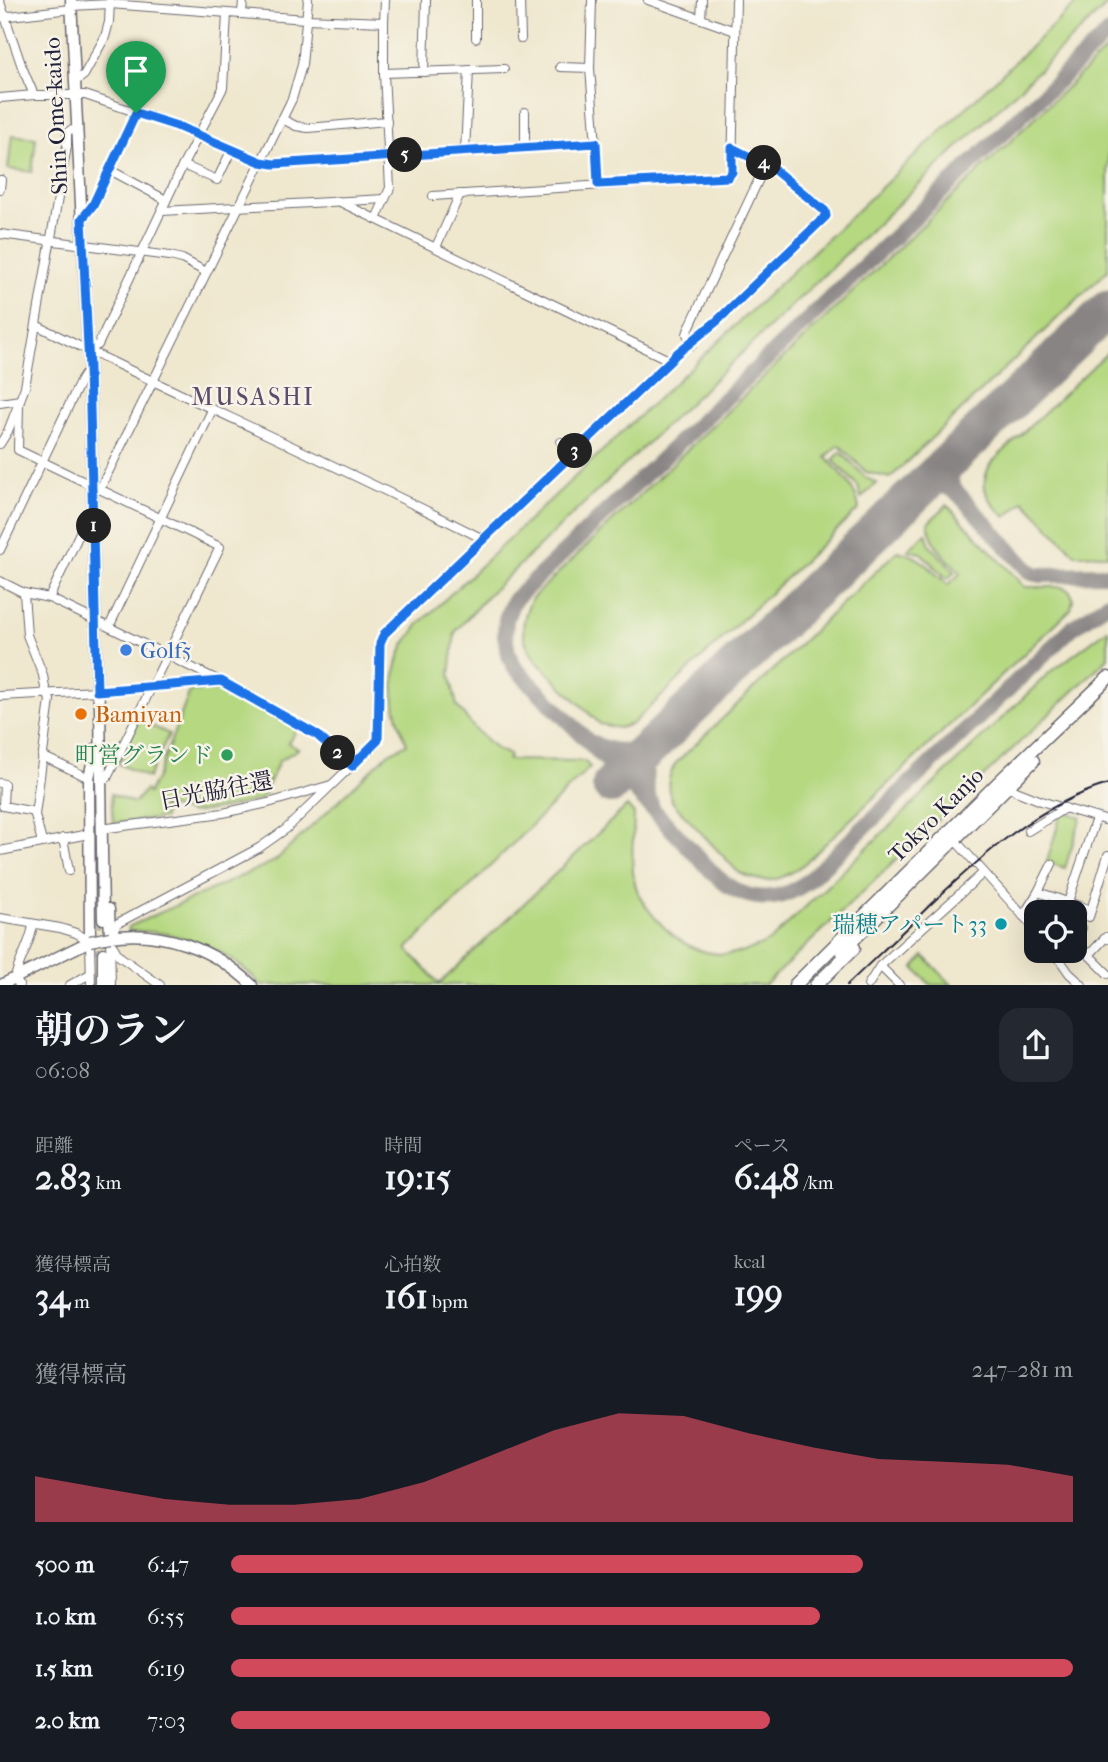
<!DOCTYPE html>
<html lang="ja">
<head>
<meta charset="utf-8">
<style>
  :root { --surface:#171b24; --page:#242831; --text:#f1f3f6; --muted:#9ea1a6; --accent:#d1495b }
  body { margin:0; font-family:"IM FELL French Canon","Noto Serif JP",serif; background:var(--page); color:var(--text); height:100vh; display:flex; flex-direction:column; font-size:26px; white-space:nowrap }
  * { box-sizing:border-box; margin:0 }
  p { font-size:23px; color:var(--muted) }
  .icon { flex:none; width:38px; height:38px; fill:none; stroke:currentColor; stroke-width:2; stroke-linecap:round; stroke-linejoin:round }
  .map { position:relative; height:985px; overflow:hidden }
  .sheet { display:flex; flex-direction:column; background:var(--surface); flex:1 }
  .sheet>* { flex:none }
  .buttons { position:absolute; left:1024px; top:900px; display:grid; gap:14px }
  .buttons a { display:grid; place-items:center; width:63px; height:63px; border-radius:14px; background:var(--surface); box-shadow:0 7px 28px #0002; font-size:35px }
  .pin { position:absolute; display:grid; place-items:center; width:60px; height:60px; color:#fff; margin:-72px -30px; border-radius:50% 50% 50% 0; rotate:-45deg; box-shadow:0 0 7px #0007 }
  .pin .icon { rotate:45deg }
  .km { position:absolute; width:35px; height:35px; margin:-18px; border-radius:50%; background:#222; color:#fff; font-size:19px; line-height:35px; text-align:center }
  .round { display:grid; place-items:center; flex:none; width:74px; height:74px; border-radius:21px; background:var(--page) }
  .headline { display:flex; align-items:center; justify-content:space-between; height:119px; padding:0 35px }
  h1 { font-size:38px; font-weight:700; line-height:52px }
  .figures { display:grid; grid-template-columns:repeat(3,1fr); gap:10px; height:119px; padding:7px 35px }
  .figures div { display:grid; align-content:center }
  .figures b { font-size:35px; font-weight:700 }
  .figures small { font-size:19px; font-weight:400 }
  .figures p { font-size:19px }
  .chart { height:196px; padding:14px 35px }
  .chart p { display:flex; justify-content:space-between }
  .chart svg { width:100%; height:126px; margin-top:7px; fill:var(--accent); opacity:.7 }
  ul { padding:0 35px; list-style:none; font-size:23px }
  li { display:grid; grid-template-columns:112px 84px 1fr; align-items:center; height:52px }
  li i { height:18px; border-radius:9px; background:var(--accent) }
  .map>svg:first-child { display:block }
  .green { fill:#b5d881; stroke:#6c7d5e; stroke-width:2 }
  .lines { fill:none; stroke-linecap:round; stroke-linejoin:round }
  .taxiway { stroke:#888484; stroke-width:16 }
  .runway { stroke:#888484; stroke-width:38 }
  .major-tunnel { stroke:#c6c0b1; stroke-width:10; stroke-dasharray:10 5; stroke-linecap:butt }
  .minor-casing { stroke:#6a676e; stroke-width:10 }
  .major-casing { stroke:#6a676e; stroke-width:13 }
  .highway-casing { stroke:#6a676e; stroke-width:15 }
  .minor { stroke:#fff; stroke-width:8 }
  .major { stroke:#fff; stroke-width:10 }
  .highway { stroke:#fff; stroke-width:12 }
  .rail { stroke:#22223b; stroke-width:2 }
  .major-bridge-casing { stroke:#6a676e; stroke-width:13; stroke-linecap:butt }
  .major-bridge { stroke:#fff; stroke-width:10 }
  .route-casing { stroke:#fff; stroke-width:14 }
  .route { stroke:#1a73e8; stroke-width:9 }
  .shop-dot { fill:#3f7fe0; stroke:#f7f3e8; stroke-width:2.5 }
  .food-dot { fill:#e8710a; stroke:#f7f3e8; stroke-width:2.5 }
  .leisure-dot { fill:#2e9e5b; stroke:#f7f3e8; stroke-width:2.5 }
  .culture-dot { fill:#0f9aa8; stroke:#f7f3e8; stroke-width:2.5 }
  .labels { text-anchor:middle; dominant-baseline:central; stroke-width:5; stroke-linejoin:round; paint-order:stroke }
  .street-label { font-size:23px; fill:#22223b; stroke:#f7f3e8 }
  .shop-label { font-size:23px; fill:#366cbe; stroke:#f7f3e8; text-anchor:start }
  .food-label { font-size:23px; fill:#c56008; stroke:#f7f3e8; text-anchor:start }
  .leisure-label { font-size:23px; fill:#27864d; stroke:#f7f3e8; text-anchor:end }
  .culture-label { font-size:23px; fill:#0d838f; stroke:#f7f3e8; text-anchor:end }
  .neighbourhood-label { font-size:24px; letter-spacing:2px; fill:#5e4c6a; stroke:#f7f3e8 }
</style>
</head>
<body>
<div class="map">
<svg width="1108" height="985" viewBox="0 0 1108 985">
  <rect width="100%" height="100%" fill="#f7f3e8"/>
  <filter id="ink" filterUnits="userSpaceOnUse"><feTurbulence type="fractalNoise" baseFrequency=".0143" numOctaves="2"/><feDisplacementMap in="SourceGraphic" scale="14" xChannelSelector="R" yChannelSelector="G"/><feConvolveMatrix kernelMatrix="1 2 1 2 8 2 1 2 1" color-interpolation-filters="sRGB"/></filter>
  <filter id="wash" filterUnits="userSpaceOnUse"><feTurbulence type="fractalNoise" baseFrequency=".00686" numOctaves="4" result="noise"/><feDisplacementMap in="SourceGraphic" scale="28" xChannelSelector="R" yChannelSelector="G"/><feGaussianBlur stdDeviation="1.57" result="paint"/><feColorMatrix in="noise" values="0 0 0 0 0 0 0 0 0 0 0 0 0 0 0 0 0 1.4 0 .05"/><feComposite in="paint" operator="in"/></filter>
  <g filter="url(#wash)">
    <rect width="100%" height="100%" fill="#efe7ce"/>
    <g class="green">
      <path d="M1080 0H1108V4L487 596 455 632 450 675 457 706 475 729 496 749 510 755 508 760 584 761 590 767 407 949 439 984 627 806 634 814C634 835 630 859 634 879 637 896 647 909 658 921 691 957 729 964 771 940L1048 674 1108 629V658L765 985H261C227 948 179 930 129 931L128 927 275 861 389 753 407 744C393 712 388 681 403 647 407 639 414 632 419 624Z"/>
      <path d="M1108 48V270L890 478 866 472 839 445 826 457C841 474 856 486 859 509L632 724 619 728 600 724 538 663C520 640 519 624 532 598Z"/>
      <path d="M12 135 36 138 32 172 8 169Z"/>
      <path d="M1108 352V555L1075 554 1024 501 1006 517C986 500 978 487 991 463Z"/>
      <path d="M841 452 866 478 877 483 861 498 858 486 833 460Z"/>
      <path d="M947 505 1025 587H1062L1070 591 1073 599 1071 609 804 864C780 882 765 886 738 872L673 803C666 787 667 780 675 764L897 551C925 557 929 569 948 585L961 573C944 555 933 548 928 523Z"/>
      <path d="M926 533 930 545 955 572 947 579 921 553 908 550Z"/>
      <path d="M209 690 235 693 298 728 288 743 298 749 279 761 262 799 226 808 191 813 155 803V805L164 807V818L113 823 111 794 134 803 145 790 148 793 157 777 190 691Z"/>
      <path d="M139 720 169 734 148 778 119 764Z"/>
      <path d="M1062 811 1081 817 1065 868 1047 862Z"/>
      <path d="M924 956 952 985H931L914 968Z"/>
    </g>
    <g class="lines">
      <g class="taxiway">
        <path d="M1108 33 513 601 506 619 505 635 508 653 515 668 582 735 716 876C744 902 776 905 807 882L1072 628 1108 603"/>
        <path d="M955 456C950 467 948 477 954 489L1029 571 1035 574 1040 575 1108 574"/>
        <path d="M921 488C935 483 946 485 957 493"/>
        <path d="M593 743C618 756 640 752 662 736"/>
        <path d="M651 804C642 782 644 759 659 740"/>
      </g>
      <path class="runway" d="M611 785 1108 309"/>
    </g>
  </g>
  <g filter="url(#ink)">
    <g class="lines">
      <path class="major-tunnel" d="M97 918V953"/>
      <g class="minor-casing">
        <g id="minor">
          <path d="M520 0 521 39"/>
          <path d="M592 0 590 68 599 184"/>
          <path d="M648 0 735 31"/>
          <path d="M0 2 22 67 34 95"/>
          <path d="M71 6 110 4 306 19 384 22 385 0"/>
          <path d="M242 14 243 0"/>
          <path d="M1 17 71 9"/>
          <path d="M701 19 702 0"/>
          <path d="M476 38V0"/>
          <path d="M560 67 590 68"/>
          <path d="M424 72 426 0"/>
          <path d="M384 73 504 69"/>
          <path d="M75 82 84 75 105 37 109 22 110 1"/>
          <path d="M0 98 34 95H85L177 126 261 162 274 164 596 143"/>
          <path d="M525 112V147"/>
          <path d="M282 119 296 126 308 128 387 121"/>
          <path d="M465 151 469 70"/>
          <path d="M183 165 217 180 232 149"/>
          <path d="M110 170 166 200"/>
          <path d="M0 180H1L0 189"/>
          <path d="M433 196 728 177 732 172 736 0"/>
          <path d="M338 201 671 361"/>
          <path d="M162 211 385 199"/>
          <path d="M82 219 93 205 136 113"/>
          <path d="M376 219 390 188 384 73V22"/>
          <path d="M0 234 170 256 182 259 206 272"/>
          <path d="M436 247 460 194"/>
          <path d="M36 325C184 398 336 464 483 539"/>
          <path d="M713 325 826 217V211L766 164 732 148"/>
          <path d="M692 345 687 334 689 328 766 164"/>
          <path d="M88 350 98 345 183 165 223 88 227 14"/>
          <path d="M0 403 20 400"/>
          <path d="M19 404 18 450 220 547 107 778"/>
          <path d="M561 442 577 450"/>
          <path d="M0 444 8 431 25 387 67 146V133L69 131 78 129"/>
          <path d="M100 489 292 99 302 65 308 0"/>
          <path d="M0 550 81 380 89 368"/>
          <path d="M0 581 24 593 49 598 226 684 317 735 352 766"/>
          <path d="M24 593 27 635 43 675 45 688 50 700 35 815 42 842"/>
          <path d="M49 598 84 524 93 513"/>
          <path d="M109 627 212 410"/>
          <path d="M0 696 97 691 221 682"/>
          <path d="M42 756 89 778"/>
          <path d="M0 783 4 784 3 806 35 812"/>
          <path d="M1006 784 1016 791 1044 802 1108 821"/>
          <path d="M108 828 223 813 268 803 331 785"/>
          <path d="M1028 831 1065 808"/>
          <path d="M63 838 69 871"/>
          <path d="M954 839 1036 930"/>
          <path d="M0 851 89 834"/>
          <path d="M1038 892 1091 910"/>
          <path d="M1068 902 1096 818"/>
          <path d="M1023 916 1038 892 1052 864"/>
          <path d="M1089 917 1108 855"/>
          <path d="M0 918 60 928 76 933 90 941 91 985"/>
          <path d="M1074 936 1082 928"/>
          <path d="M1074 940 1108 974"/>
          <path d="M113 946 119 956 160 985"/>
          <path d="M1053 950 1069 973 1082 985"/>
          <path d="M1089 955 1106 937 1108 939"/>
          <path d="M880 966 899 985"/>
          <path d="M19 985 15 978C19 959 31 943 33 925"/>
          <path d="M70 985 90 974"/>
          <path d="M111 985 110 937 118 923 259 848 286 829 372 746 378 740 380 644 384 634 671 361 675 355 717 321"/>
          <path d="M868 985 880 966 983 873"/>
        </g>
      </g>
      <g class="major-casing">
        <g id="major">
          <path d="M71 0 89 368 97 691 100 705 103 919"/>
          <path d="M109 909 110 937C161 929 215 949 252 985"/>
          <path d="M103 953V985"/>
          <path d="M1 985 90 941 89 778 95 749"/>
        </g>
      </g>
      <g class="highway-casing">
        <g id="highway">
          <path d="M842 951 1033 761"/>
          <path d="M795 985 1001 780 1108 678"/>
          <path d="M816 985 854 948"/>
        </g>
      </g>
      <use href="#minor" class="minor"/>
      <use href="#major" class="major"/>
      <use href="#highway" class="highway"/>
      <path class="rail" d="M847 985C875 958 904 931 932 903 984 854 1038 805 1108 784"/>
      <g class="major-bridge-casing">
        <path id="major-bridge" d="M90 941 110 937"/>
      </g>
      <use href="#major-bridge" class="major-bridge"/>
    </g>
  </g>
  <g class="lines" filter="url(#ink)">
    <g class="route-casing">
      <path id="route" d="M136 113 177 126 261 162 274 164 596 143 598 184 728 177 732 172V148L772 168 825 211 826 216 717 321 675 355 671 360 384 634 380 644 378 740 352 766 317 735 221 681 97 691 89 368 82 219 93 205Z"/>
    </g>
    <use href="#route" class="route"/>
  </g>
  <circle class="shop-dot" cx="126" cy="650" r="7"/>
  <circle class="food-dot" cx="81" cy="714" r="7"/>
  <circle class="leisure-dot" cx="227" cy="755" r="7"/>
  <circle class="culture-dot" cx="1001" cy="924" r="7"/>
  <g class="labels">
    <g class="street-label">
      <text transform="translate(56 116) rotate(-93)">Shin Ome-kaido</text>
      <text transform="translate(216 791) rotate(-11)">日光脇往還</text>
      <text transform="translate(936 815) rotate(-45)">Tokyo Kanjo</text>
    </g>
    <g class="shop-label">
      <text x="140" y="650">Golf5</text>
    </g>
    <g class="food-label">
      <text x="95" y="714">Bamiyan</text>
    </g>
    <g class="leisure-label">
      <text x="213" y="755">町営グランド</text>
    </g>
    <g class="culture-label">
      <text x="987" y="924">瑞穂アパート33</text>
    </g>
    <g class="neighbourhood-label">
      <text x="253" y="397">MUSASHI</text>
    </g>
  </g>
</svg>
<div class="buttons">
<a><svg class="icon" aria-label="locate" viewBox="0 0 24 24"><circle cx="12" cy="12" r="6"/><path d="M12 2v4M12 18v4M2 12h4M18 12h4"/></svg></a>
</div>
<div class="pin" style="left:136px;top:113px;background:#1e9e55"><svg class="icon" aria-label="arrive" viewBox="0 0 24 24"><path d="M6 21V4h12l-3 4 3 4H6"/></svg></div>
<b class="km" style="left:94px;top:526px">1</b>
<b class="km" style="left:338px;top:753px">2</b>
<b class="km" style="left:575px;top:451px">3</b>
<b class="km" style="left:764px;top:163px">4</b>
<b class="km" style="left:405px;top:155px">5</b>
</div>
<section class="sheet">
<div class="headline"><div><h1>朝のラン</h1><p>06:08</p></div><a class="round"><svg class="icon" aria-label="share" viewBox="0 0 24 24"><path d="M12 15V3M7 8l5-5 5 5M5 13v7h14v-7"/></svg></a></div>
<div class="figures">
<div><p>距離</p><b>2.83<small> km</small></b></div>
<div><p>時間</p><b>19:15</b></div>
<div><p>ペース</p><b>6:48<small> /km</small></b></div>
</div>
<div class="figures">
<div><p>獲得標高</p><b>34<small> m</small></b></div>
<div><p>心拍数</p><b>161<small> bpm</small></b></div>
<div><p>kcal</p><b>199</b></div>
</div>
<div class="chart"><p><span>獲得標高</span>247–281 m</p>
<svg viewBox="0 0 160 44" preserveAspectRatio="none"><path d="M0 44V28L10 32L20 36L30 38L40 38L50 36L60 30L70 21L80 12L90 6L100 7L110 13L120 18L130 22L140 23L150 24L160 28V44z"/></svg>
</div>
<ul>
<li><b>500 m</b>6:47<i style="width:75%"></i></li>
<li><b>1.0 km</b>6:55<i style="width:70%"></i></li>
<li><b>1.5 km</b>6:19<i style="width:100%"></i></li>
<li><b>2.0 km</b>7:03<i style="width:64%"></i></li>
</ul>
</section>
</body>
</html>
